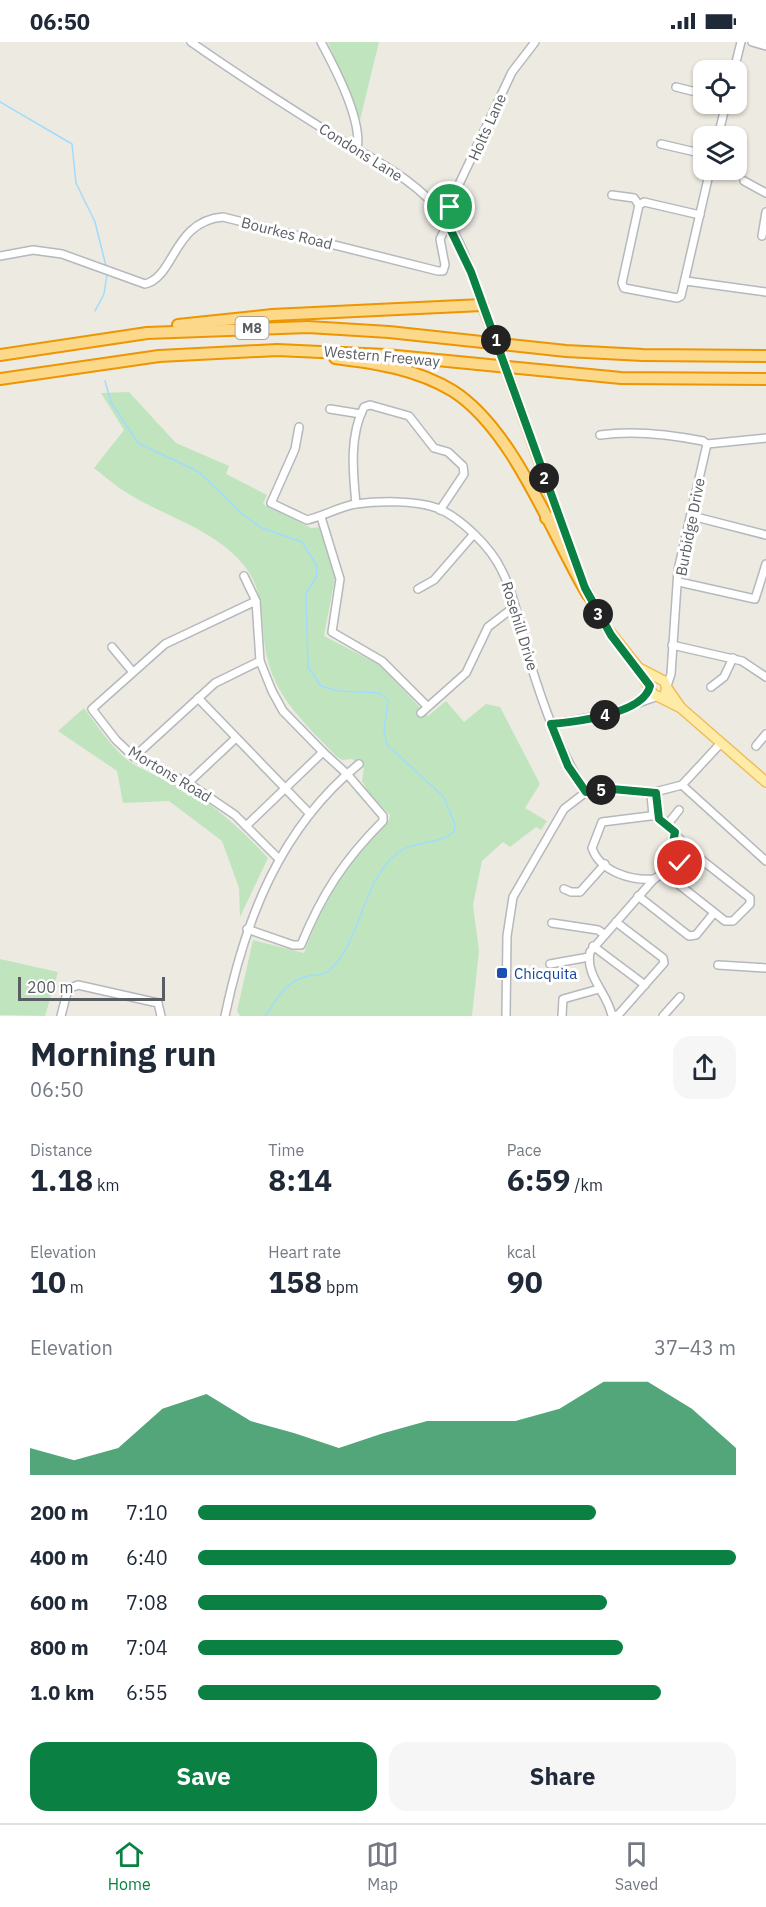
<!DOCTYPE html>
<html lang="en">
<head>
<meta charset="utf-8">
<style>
  :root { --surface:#fff; --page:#f6f6f7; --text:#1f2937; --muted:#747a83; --line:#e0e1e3; --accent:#0b8043 }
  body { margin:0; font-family:"IBM Plex Sans",sans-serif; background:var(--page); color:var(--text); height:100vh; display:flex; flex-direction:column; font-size:22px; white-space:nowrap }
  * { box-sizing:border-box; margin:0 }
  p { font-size:20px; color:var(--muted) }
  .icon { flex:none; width:33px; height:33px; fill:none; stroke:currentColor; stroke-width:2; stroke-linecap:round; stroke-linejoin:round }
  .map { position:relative; height:974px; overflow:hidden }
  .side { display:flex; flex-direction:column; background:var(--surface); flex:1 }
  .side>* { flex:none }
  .fabs { position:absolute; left:693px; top:18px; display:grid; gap:12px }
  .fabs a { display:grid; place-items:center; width:54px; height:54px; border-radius:12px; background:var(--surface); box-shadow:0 2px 4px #0004; font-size:30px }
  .scale { position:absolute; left:18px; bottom:15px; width:147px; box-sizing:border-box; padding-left:6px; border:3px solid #5a5e63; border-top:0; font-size:16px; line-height:21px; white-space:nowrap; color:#5a5e63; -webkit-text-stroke:4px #fff; paint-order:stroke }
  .pin { position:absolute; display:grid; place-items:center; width:51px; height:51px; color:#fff; margin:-26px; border:3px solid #fff; border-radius:50%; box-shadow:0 2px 6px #0007 }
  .km { position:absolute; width:30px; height:30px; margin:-15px; border-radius:50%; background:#222; color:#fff; font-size:16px; line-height:30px; text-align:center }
  .round { display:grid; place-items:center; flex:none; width:63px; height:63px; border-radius:18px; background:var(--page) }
  .overview { display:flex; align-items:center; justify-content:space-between; height:102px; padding:0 30px }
  h1 { font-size:33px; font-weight:700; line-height:45px }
  .figures { display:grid; grid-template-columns:repeat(3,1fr); gap:9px; height:102px; padding:6px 30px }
  .figures div { display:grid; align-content:center }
  .figures b { font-size:30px; font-weight:700 }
  .figures small { font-size:16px; font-weight:400 }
  .figures p { font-size:16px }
  .chart { height:168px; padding:12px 30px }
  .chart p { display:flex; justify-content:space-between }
  .chart svg { width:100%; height:108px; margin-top:6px; fill:var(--accent); opacity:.7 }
  .action { display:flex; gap:12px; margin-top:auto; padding:12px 30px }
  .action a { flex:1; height:69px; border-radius:18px; background:var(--accent); color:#fff; font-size:24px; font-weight:700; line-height:69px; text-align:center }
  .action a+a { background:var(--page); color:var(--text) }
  ul { padding:0 30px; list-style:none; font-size:20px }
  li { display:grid; grid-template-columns:96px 72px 1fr; align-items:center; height:45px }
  li i { height:15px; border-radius:8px; background:var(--accent) }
  .status { display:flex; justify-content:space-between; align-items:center; height:42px; padding:0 30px; background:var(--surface); direction:ltr }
  .status svg { height:16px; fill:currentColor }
  .menu { display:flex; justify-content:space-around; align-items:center; height:84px; border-top:2px solid var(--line); background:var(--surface); font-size:16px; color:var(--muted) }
  .menu a { display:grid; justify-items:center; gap:3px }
  .menu .selected { color:var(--accent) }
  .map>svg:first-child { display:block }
  .green { fill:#c0e5be }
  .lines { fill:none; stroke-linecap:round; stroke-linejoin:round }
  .stream { stroke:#a1dbfe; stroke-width:1.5 }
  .minor-casing { stroke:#b5b8bc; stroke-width:10 }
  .major-casing { stroke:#f0bd58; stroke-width:12 }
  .highway-casing { stroke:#ed9602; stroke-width:14 }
  .minor { stroke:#fff; stroke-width:7 }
  .major { stroke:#feeba6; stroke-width:9 }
  .highway { stroke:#fcd88a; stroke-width:10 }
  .major-bridge-casing { stroke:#f0bd58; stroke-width:12; stroke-linecap:butt }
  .major-bridge { stroke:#feeba6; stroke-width:9 }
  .route-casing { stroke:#fff; stroke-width:12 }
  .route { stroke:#0b8043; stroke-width:8 }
  .transit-dot { fill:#1a4fb4; stroke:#fff; stroke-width:2 }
  .labels { text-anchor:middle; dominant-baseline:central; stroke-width:6; stroke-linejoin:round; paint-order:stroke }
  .shield { fill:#fff; stroke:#8c8e92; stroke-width:1.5 }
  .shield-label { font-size:14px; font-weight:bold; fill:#5a5e63 }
  .street-label { font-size:15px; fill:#5a5e63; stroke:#fff }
  .transit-label { font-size:15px; fill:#164399; stroke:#fff; text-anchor:start }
</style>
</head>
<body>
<div class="status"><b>06:50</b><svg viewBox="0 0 49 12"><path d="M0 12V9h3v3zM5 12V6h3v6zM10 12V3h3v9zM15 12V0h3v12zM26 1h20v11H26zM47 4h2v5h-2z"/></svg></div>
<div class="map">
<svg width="766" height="974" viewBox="0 0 766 974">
  <rect width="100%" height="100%" fill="#edeae2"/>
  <g class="green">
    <path d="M328 0H379L360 78Z"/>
    <path d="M129 350 176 401 229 424 226 432 267 453 263 462 311 486 321 485 335 536 324 594 380 623 428 674 446 659 464 680 486 662 500 665 540 742 525 766 547 779 541 788 536 785 510 805 503 800 482 819 473 863 479 908 472 974H240L237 969 253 898 304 911C323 859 350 817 389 778L390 773 370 753 362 739 364 726 352 717 342 718 336 714C308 684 278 659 268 619 259 586 268 557 246 526 216 487 167 476 127 451 116 444 105 435 94 426L124 388 101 351Z"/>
    <path d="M84 666C97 683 109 702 125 716 142 730 164 735 183 745 216 764 242 788 268 816L240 875 239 846 222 799 169 759 123 761 117 729 58 689Z"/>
    <path d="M0 917 58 930 45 974 0 973Z"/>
  </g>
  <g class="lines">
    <g class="stream">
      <path d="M0 60 72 102 76 141 95 180 106 224"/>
      <path d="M95 269 104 252 107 232"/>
      <path d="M105 339 111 360 138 401 199 430 242 472 262 486 302 500 317 524 316 536 306 551 308 625 321 644 338 649 379 651 388 658 384 687 387 703 443 754 455 782 454 790C435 805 412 797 395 813 361 843 361 900 329 929 322 935 316 932 308 934 287 938 276 958 265 974"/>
    </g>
    <g class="minor-casing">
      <g id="minor">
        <path d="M191 0C238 33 285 63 333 93 371 117 417 137 444 175 463 200 472 233 482 263"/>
        <path d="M321 0C335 26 363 79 357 108"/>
        <path d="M752 0 766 4"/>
        <path d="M734 28 741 0"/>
        <path d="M676 45 704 52"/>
        <path d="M718 94 726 62"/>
        <path d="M661 102 704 112"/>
        <path d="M744 139 766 151"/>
        <path d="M612 153 634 156 639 163"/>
        <path d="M639 163 622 241 624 246 677 256 681 254 710 128"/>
        <path d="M639 163 644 160 700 173"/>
        <path d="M444 174 512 30 535 0"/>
        <path d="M762 194 766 170"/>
        <path d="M0 214 33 208 62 212 145 242C175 235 173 179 223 175L438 229H443L445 223 440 197 448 181"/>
        <path d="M686 239 766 250"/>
        <path d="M330 367 361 372"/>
        <path d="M299 385 295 407 271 461 307 478C324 474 339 465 355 462 378 459 415 458 437 466 461 476 491 505 502 529 516 557 521 590 530 620 544 666 560 710 586 750"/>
        <path d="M600 393C634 388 668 392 703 399L707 402"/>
        <path d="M707 402 766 396"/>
        <path d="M356 462C353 431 349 394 364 365L370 363 409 374 434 406 448 410 463 424 464 432 440 468"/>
        <path d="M692 474 766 493"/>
        <path d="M321 475 340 537 332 590 382 619 427 664"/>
        <path d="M244 534 256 559 260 619 272 649 283 669 323 710"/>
        <path d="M679 540 755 557 766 522"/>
        <path d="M418 547 434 538 473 493"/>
        <path d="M256 559 165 602 92 667 116 698 134 715 188 741 235 773 279 817"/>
        <path d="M672 603 742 619 766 635"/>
        <path d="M112 605 132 629"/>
        <path d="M667 644 671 632 678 528 707 402"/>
        <path d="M711 645 724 635 733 616"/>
        <path d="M198 656 310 772"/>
        <path d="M421 671 466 631 488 585 514 565"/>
        <path d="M551 682 605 673 658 654"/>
        <path d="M756 704 766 692"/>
        <path d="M134 715 215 641 260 619"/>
        <path d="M188 741 236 696"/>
        <path d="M682 743 766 819"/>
        <path d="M651 752 653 774"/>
        <path d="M667 783 679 768"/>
        <path d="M246 784 323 710 347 732 383 774V779C344 818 322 852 301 903H293L247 887"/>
        <path d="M675 790 673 801 680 821"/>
        <path d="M663 830 725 879H733L750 862V856L698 815 683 811"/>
        <path d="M654 837C632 839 600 830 592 806L602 780 658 773"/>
        <path d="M564 847 571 850H580L605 822"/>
        <path d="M638 854 689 894 696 893 714 871"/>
        <path d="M552 881 598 888 604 892"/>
        <path d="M593 904 645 943"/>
        <path d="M550 922 589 915"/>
        <path d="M718 923 766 926"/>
        <path d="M61 974 68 947 78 943 158 961 161 974"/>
        <path d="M225 974C245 878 280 786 359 722"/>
        <path d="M506 974 507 894 513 855 564 767 586 750 612 747 651 751 682 743 721 701"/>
        <path d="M562 974 563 957 599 947"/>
        <path d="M612 974C608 951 585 935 590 910L654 837 680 821 683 816 680 797 659 777 656 751"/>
        <path d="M614 974 619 972 664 921 663 916 616 880"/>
        <path d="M663 974 680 955"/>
      </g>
    </g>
    <g class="major-casing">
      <g id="major">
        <path d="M482 263 490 283"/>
        <path d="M511 341 574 519"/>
        <path d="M585 548 603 581 637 624 653 652 681 666"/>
        <path d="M639 626 664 639 667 646 665 652"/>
        <path d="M667 646 681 666 766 740"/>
      </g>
    </g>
    <g class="highway-casing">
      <g id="highway">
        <path d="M178 283 272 273 482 263"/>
        <path d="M0 313 147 291 308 285 389 290 566 309 643 313 766 314"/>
        <path d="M335 316C376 321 417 327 453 349 514 388 551 491 588 553"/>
        <path d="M0 337 159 314 277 308 386 313 621 336 766 337"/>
        <path d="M546 476 551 477 557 473"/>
      </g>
    </g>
    <use href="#minor" class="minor"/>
    <use href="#major" class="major"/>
    <use href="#highway" class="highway"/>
    <g class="major-bridge-casing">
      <path id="major-bridge" d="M490 283 511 341"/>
    </g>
    <use href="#major-bridge" class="major-bridge"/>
  </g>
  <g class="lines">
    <g class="route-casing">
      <path id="route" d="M450 165 444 174 471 230 585 546 611 593 650 644C644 672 575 680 551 682L568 724 586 750 612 747 656 751 659 777 675 790 673 801 680 821"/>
    </g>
    <use href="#route" class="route"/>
  </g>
  <rect class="transit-dot" x="496" y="925" width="12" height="12" rx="3"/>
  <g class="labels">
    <rect class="shield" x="235.5" y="275" width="33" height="22" rx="4.5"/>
    <g class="shield-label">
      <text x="252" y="286">M8</text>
    </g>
    <g class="street-label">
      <text transform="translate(487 85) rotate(-66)">Holts Lane</text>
      <text transform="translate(361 110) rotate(32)">Condons Lane</text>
      <text transform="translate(287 191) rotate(14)">Bourkes Road</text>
      <text transform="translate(382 314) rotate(5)">Western Freeway</text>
      <text transform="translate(690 485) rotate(-79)">Burbidge Drive</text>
      <text transform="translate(520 584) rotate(73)">Rosehill Drive</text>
      <text transform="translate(170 732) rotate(31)">Mortons Road</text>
    </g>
    <g class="transit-label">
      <text x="514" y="931">Chicquita</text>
    </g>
  </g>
</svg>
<div class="fabs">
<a><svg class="icon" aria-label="locate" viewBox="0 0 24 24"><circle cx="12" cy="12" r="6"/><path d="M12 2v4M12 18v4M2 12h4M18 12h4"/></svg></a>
<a><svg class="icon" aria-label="layers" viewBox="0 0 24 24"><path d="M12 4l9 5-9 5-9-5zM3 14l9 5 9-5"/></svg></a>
</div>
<div class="scale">200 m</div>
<div class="pin" style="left:450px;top:165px;background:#1e9e55"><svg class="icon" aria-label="arrive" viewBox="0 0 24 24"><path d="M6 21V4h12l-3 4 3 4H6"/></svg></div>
<div class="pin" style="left:680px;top:821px;background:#d93025"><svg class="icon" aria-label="check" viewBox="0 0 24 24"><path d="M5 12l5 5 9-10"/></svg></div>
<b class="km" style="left:496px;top:298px">1</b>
<b class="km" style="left:544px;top:436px">2</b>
<b class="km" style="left:598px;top:572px">3</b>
<b class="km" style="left:605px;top:673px">4</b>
<b class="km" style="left:601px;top:748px">5</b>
</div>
<section class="side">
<div class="overview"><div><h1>Morning run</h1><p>06:50</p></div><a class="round"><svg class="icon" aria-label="share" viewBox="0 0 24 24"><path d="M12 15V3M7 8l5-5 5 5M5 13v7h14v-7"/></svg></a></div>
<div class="figures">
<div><p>Distance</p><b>1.18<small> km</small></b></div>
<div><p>Time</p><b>8:14</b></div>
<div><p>Pace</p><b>6:59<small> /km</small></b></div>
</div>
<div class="figures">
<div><p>Elevation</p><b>10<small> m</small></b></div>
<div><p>Heart rate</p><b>158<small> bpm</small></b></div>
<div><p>kcal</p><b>90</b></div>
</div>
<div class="chart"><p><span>Elevation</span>37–43 m</p>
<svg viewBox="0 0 160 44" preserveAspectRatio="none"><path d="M0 44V33L10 38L20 33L30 17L40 11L50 22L60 27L70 33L80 27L90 22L100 22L110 22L120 17L130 6L140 6L150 17L160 33V44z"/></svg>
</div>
<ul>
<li><b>200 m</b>7:10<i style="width:74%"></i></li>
<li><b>400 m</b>6:40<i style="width:100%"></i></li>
<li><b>600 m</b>7:08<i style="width:76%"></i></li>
<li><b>800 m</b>7:04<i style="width:79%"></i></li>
<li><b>1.0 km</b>6:55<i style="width:86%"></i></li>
</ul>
<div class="action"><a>Save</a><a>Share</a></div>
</section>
<nav class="menu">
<a class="selected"><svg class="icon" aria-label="home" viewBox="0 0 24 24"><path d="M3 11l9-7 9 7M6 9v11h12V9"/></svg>Home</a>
<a><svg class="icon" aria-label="map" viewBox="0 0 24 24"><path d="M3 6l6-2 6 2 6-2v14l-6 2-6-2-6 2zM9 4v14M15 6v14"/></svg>Map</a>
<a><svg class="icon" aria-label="saved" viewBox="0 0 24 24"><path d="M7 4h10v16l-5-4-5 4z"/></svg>Saved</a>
</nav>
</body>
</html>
